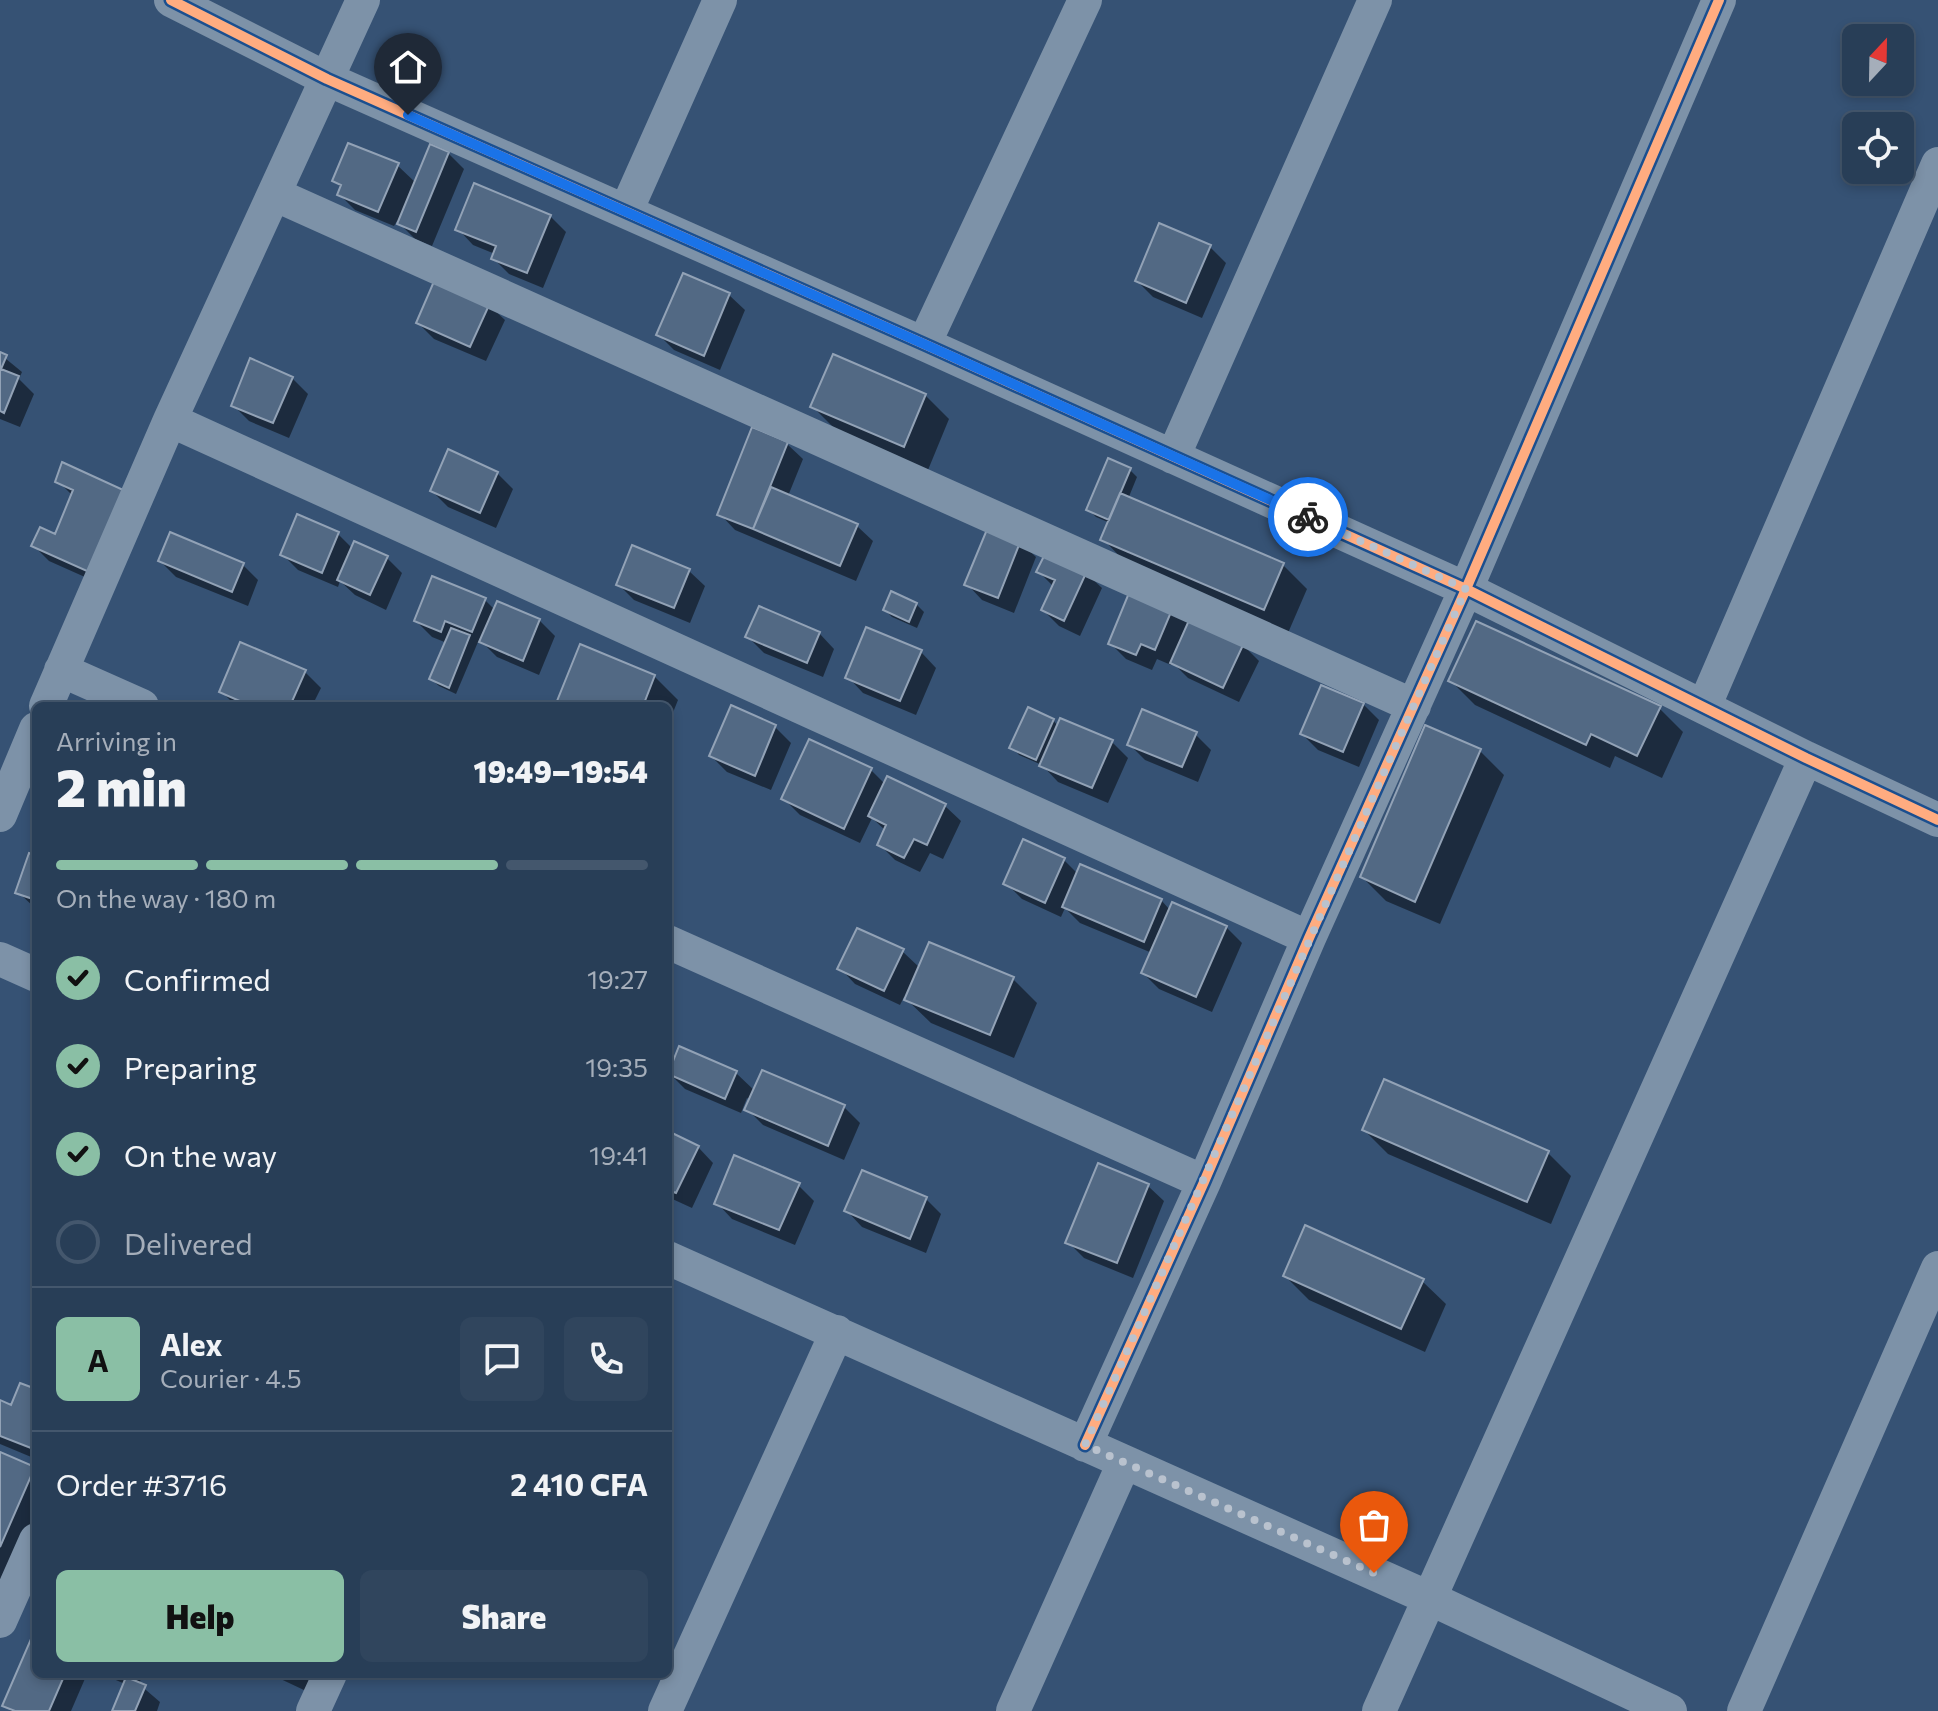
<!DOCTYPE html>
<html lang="en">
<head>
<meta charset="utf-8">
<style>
  body { margin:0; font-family:Commissioner,sans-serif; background:#30455d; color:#f1f3f6; height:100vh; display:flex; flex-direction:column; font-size:30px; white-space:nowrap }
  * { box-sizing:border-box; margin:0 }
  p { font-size:26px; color:#a5aeba }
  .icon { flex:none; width:44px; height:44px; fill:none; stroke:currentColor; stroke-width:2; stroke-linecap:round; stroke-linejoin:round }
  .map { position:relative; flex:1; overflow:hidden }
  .panel { position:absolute; left:32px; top:702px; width:640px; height:976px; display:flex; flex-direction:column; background:#283e57; border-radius:12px; box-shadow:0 4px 12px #0003,0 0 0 2px #44576d }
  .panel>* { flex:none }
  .needle { width:52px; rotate:22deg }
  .fabs { position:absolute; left:1842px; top:24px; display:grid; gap:16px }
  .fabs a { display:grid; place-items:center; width:72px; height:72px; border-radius:12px; background:#283e57; box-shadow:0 4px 12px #0003,0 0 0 2px #44576d; font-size:40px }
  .pin { position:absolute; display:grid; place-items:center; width:68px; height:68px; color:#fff; margin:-82px -34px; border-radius:50% 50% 50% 0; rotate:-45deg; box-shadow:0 0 8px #0007 }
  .pin .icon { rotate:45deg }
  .courier { position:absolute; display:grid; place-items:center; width:80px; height:80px; margin:-40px; border:6px solid #1a73e8; border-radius:50%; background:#fff; color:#222; box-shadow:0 2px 10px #0007 }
  .summary em { font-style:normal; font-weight:800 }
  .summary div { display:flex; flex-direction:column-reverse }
  .summary { display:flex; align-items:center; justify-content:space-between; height:136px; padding:0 24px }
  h1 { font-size:52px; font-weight:800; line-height:60px }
  .bar { display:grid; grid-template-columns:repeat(4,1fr); gap:12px 8px; align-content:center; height:96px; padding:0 24px }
  .bar i { height:10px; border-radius:6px; background:#44576d }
  .bar .active { background:#8abfa5 }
  .bar p { grid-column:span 4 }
  .line { display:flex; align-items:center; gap:20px; padding:0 24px; border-top:2px solid #44576d }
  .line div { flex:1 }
  .round { display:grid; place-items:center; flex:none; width:84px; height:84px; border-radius:12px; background:#30455d }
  ol { padding:0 24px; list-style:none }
  li { display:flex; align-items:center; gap:24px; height:88px }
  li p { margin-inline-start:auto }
  li .icon { padding:8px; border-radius:50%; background:#8abfa5; color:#111; stroke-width:4 }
  li:last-child { color:#a5aeba }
  li i { width:44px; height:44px; border:4px solid #44576d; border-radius:50% }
  .primary-button { display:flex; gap:16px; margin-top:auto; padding:16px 24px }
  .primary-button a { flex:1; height:92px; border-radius:12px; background:#8abfa5; color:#111; font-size:32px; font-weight:800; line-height:92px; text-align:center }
  .primary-button a+a { background:#30455d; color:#f1f3f6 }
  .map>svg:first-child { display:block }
  .shadow { fill:#0007 }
  .building { fill:#526984; stroke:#92a2b6; stroke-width:2 }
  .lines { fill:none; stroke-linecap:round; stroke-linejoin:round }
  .street { stroke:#7d92a8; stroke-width:34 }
  .cycleway-casing { stroke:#1b4f8f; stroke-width:15 }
  .cycleway { stroke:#ffac80; stroke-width:10 }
  .done { stroke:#b9c2ce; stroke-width:8; stroke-dasharray:0 14.4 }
  .route { stroke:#1a73e8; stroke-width:10 }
</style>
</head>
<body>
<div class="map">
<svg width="1938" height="1711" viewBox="0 0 1938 1711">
  <rect width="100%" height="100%" fill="#365274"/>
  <path class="shadow" d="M448 153 464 169 432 246 415 239 397 221 394 226 355 210 339 194 342 188 335 181 397 165 416 183Z
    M550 216 566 232 543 288 509 274 493 258 495 254 473 245 458 229Z
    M1210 247 1226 263 1202 318 1153 297 1137 281Z
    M729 295 745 310 720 370 674 350 658 334Z
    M489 305 505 320 486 361 434 339 418 323Z
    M0 354 22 372 19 379 34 394 20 427 0 419Z
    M292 378 308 394 289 438 249 421 233 405Z
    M925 395 949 419 928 470 837 431 813 407Z
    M787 444 803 459 788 496 857 526 873 541 856 581 735 530 720 514Z
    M63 465 114 590 49 561 33 545 56 537 73 496 58 481Z
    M1130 470 1137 477 1128 499 1283 565 1307 589 1288 633 1126 563 1103 539 1110 523 1096 517 1089 510Z
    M497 473 513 489 496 528 448 507 432 491Z
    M298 517 338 534 353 549 387 558 402 573 386 610 355 595 340 581 338 587 298 570 282 554Z
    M1020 542 1036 557 1014 613 982 600 967 584Z
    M160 561 242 564 258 580 248 606 176 577Z
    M689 571 705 586 690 623 634 600 618 584Z
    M1039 572 1086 573 1102 588 1080 636 1059 626 1043 610 1054 587Z
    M1132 590 1243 645 1259 661 1239 702 1188 678 1172 662 1171 665 1157 659 1152 670 1126 659 1110 643Z
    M485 600 495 610 539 620 555 636 539 675 497 657 486 646 478 642 456 694 439 686 431 679 447 643 432 637 416 621Z
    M916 604 924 612 917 628 892 617 885 610Z
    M819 633 834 649 823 677 764 653 748 637Z
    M921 652 936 668 916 715 863 693 848 677Z
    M305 672 321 688 312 706H236L221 691Z
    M654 676 678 700 668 725V706H557Z
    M1451 681 1659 708 1683 732 1662 778 1615 756 1610 768 1475 705Z
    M1363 704 1379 720 1359 767 1318 750 1302 734Z
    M1053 720 1058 726 1112 742 1128 758 1108 803 1058 782 1042 765 1019 755 1012 747Z
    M775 727 791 743 771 790 727 772 711 756Z
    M1195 734 1211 750 1198 782 1145 760 1129 744Z
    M1480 751 1504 775 1440 924 1386 901 1362 877Z
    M871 770 885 784 945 806 961 821 943 859 930 853 920 872 895 860 879 844 886 831 872 818 860 843 800 815 784 799Z
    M36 858V909L18 892Z
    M1064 860 1078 874 1161 900 1170 910 1226 927 1242 943 1212 1012 1159 989 1143 973 1152 953 1080 923 1065 908 1061 917 1022 899 1006 883Z
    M902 951 920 968 1013 979 1037 1003 1014 1058 931 1023 904 997 900 1005 855 984 840 968Z
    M668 973 673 978 668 990Z
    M669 1073H736L755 1091 844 1107 860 1123 844 1160 763 1125 747 1109 751 1100 747 1098 741 1113 685 1089Z
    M1364 1130 1547 1152 1571 1176 1551 1224 1388 1154Z
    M668 1134 698 1147 713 1163 692 1208 668 1197Z
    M798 1185 814 1201 795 1245 732 1219 717 1203Z
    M1148 1186 1164 1201 1133 1278 1084 1258 1068 1242Z
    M925 1198 941 1214 926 1253 862 1227 847 1211Z
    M1285 1276 1422 1281 1446 1304 1425 1352 1309 1300Z
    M36 1391V1459L0 1444V1402L12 1407Z
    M0 1454 36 1471V1543L0 1610Z
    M36 1643V1674H87L71 1711H11L5 1705Z
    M102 1674H143L139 1684 160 1702 157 1711H114L125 1684Z
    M270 1674H314L306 1691Z"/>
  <path class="building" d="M348 143 399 163 378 212 337 195 341 185 332 181Z
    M430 144 449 152 416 232 397 224Z
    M474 183 551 215 527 273 491 259 496 246 455 230Z
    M1159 223 1211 245 1186 303 1135 281Z
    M683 273 730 293 704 356 656 335Z
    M435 279 490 303 470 347 416 323Z
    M0 352 7 355 1 369 19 376 4 413 0 411Z
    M833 354 926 394 904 447 810 407Z
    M250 358 293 377 273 423 231 406Z
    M752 427 788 442 753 529 717 515Z
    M448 449 498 472 480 513 430 491Z
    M1108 458 1131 468 1109 520 1086 510Z
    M62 462 132 494 98 576 31 546 40 527 55 534 73 490 55 482Z
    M771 487 858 524 840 566 753 529Z
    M1120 493 1284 563 1264 610 1100 540Z
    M297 514 339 532 322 573 280 555Z
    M988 527 1021 540 998 598 964 585Z
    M170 532 244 563 232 592 158 561Z
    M354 541 388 556 370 595 337 580Z
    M632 545 690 569 674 608 616 585Z
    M1046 552 1087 571 1064 621 1041 610 1055 580 1036 572Z
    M432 576 486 598 472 632 445 621 441 632 414 621Z
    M1131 588 1174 605 1155 650 1141 644 1136 655 1108 644Z
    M891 591 917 603 909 622 883 610Z
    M497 601 540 619 523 661 479 642Z
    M759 606 820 632 807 663 745 637Z
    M1190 618 1244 643 1223 688 1170 663Z
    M1476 621 1661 706 1637 756 1591 734 1586 745 1448 681Z
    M866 627 922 650 900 701 845 678Z
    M451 628 470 635 449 688 429 679Z
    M240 642 306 670 290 706H251L219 692Z
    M580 644 655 675 643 706H555Z
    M1321 685 1364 703 1343 752 1300 734Z
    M731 705 776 725 755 776 709 756Z
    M1028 707 1054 719 1036 760 1009 748Z
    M1142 709 1197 732 1182 767 1127 745Z
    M1060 718 1113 740 1092 788 1039 766Z
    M1425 725 1481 749 1415 902 1360 877Z
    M809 739 872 768 844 829 781 799Z
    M887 776 946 804 927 845 914 839 904 858 877 845 886 825 868 816Z
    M1023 839 1065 858 1045 903 1003 884Z
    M29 853 36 856V900L15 893Z
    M1080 864 1162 899 1144 942 1062 907Z
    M1172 902 1227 926 1196 997 1141 973Z
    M857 928 904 949 884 991 837 969Z
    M929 942 1014 977 990 1035 904 1000Z
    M679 1046 737 1071 725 1099 668 1074Z
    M762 1070 845 1105 828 1146 744 1110Z
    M1384 1079 1549 1151 1527 1202 1362 1130Z
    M668 1131 699 1146 676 1193 668 1190Z
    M734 1155 800 1183 779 1230 714 1204Z
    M1098 1163 1149 1184 1117 1263 1065 1243Z
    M862 1170 927 1197 910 1239 844 1211Z
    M1305 1225 1424 1279 1401 1329 1283 1276Z
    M20 1383 36 1389V1450L0 1436V1400L11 1405Z
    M0 1452 35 1467 0 1547Z
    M31 1639 36 1641V1674H65L49 1711H15L2 1706Z
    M126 1677 146 1685 135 1711H112Z"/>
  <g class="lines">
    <path class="street" d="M171 0 327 79 924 344 1466 589 1806 758 1938 820
      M274 194 1414 706
      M626 211 720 0
      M924 344 1085 0
      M170 420 1309 938
      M1173 457 1375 0
      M61 670 142 706
      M46 706 170 420 363 0
      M1704 707 1938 164
      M0 815 36 729
      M668 942 1204 1182
      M0 959 36 975
      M668 1258 1429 1598 1670 1711
      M1085 1445 1204 1182 1309 938 1466 589 1719 0
      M0 1621 36 1540
      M313 1711 330 1674
      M665 1711 837 1332
      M1013 1711 1124 1463
      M1379 1711 1806 758
      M1744 1711 1938 1268"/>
    <defs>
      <path id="cycleway" d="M171 0 327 79 924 344 1466 589 1806 758 1938 820
        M1085 1445 1204 1182 1309 938 1466 589 1719 0"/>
    </defs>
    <use href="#cycleway" class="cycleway-casing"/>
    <use href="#cycleway" class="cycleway"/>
  </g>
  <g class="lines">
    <path class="done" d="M1308 517 1466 589C1338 874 1213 1160 1085 1445L1374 1573"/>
    <path class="route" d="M408 115 924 344 1308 517"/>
  </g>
</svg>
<div class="fabs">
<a><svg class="needle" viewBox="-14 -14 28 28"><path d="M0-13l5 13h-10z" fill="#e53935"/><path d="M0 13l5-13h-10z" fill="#a5aeba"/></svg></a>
<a><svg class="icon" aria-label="locate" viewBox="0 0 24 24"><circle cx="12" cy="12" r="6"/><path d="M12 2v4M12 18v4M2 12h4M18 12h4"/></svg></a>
</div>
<div class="pin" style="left:1374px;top:1573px;background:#ea580c"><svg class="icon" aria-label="bag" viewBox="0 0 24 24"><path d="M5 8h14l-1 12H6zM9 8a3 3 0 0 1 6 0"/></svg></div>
<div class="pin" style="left:408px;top:115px;background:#1f2937"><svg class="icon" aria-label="home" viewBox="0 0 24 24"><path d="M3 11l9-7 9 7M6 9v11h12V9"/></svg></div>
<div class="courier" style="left:1308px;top:517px"><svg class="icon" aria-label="bike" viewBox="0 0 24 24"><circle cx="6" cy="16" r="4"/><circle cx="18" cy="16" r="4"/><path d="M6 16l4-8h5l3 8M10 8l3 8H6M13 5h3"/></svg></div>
<section class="panel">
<div class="summary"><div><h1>2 min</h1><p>Arriving in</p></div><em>19:49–19:54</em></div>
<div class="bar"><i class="active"></i><i class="active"></i><i class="active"></i><i></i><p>On the way · 180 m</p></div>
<ol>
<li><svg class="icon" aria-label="check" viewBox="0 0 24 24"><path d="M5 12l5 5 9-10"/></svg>Confirmed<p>19:27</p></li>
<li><svg class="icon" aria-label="check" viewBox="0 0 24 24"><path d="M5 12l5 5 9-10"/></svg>Preparing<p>19:35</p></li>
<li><svg class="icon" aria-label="check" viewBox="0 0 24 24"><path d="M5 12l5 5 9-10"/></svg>On the way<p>19:41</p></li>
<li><i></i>Delivered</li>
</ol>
<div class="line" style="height:144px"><b class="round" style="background:#8abfa5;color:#111">A</b><div><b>Alex</b><p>Courier · 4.5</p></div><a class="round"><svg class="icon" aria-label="chat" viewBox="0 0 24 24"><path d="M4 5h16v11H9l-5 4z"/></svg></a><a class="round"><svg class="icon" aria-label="phone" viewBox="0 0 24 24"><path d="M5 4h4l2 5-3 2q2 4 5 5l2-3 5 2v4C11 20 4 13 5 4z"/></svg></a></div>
<div class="line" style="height:104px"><div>Order #3716</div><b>2 410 CFA</b></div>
<div class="primary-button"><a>Help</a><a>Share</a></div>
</section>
</div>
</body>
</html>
